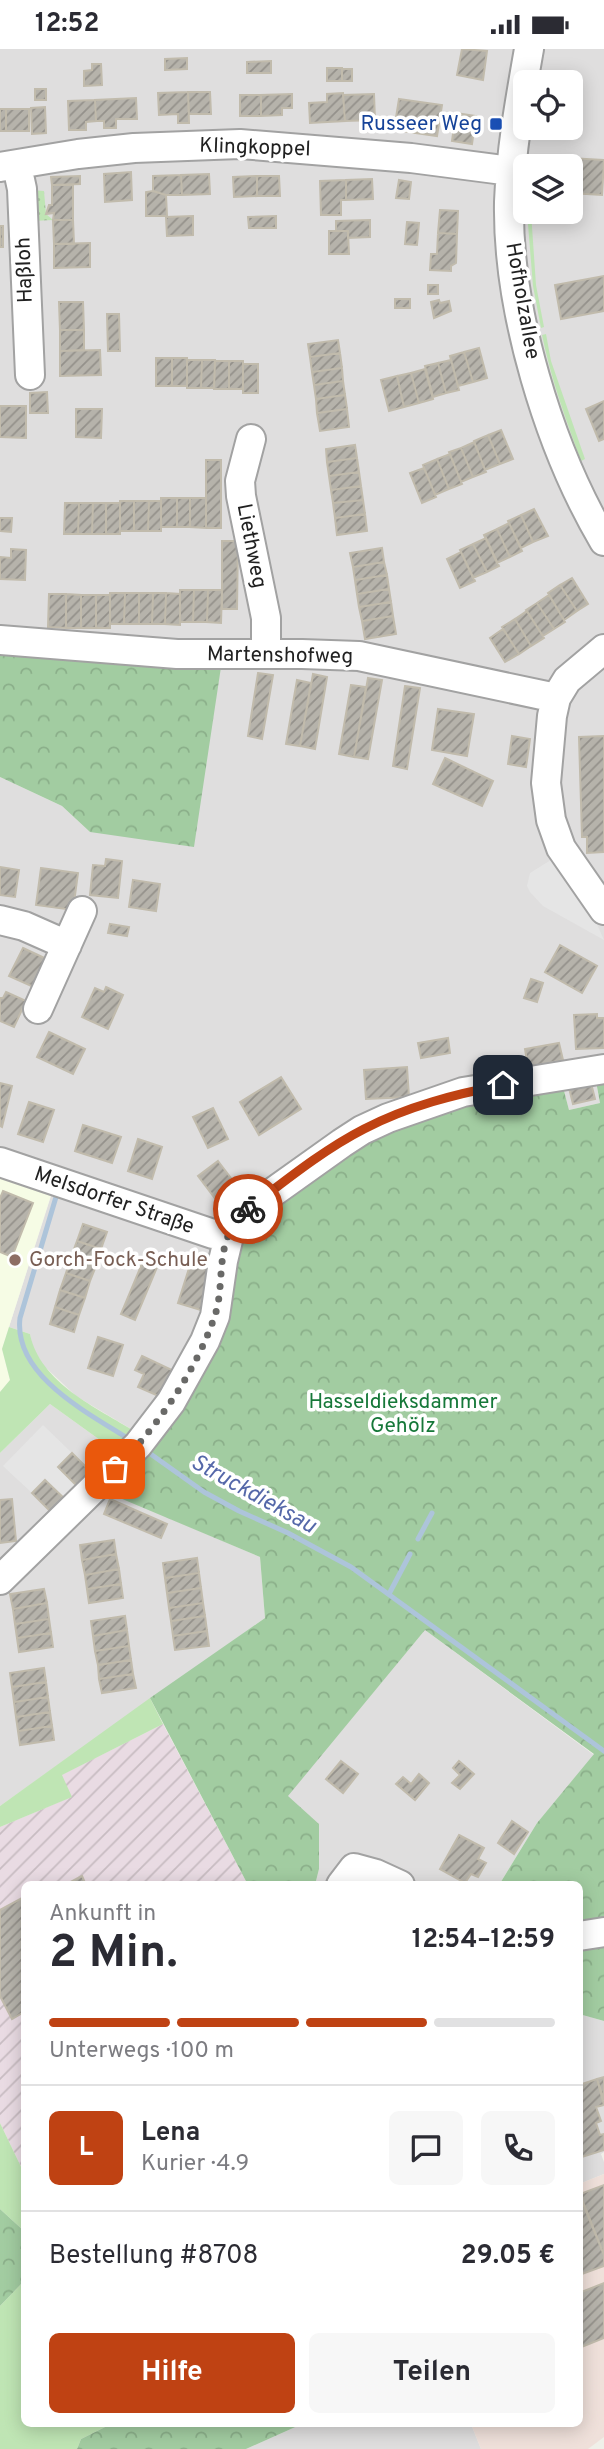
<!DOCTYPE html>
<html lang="de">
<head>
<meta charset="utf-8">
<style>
  body { margin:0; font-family:Overpass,sans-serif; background:#f7f7f7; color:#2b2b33; height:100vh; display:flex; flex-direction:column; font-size:26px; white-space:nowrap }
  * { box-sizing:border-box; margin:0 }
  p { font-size:23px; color:#7c7c81 }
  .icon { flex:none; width:38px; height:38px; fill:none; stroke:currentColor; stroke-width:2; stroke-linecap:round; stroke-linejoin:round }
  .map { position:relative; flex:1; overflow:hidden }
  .side { position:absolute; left:21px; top:1832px; width:562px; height:546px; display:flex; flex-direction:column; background:#fff; border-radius:10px; box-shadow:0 4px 18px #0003 }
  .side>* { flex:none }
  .fabs { position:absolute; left:513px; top:21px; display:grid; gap:14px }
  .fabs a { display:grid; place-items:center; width:70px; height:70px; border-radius:10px; background:#fff; box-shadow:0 4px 18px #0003; font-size:35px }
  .pin { position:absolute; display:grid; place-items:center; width:60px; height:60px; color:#fff; margin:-30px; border-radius:14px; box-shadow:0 4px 10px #0006 }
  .courier { position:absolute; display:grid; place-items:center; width:70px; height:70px; margin:-35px; border:5px solid #bf4213; border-radius:50%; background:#fff; color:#222; box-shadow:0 2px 9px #0007 }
  .summary em { font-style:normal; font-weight:700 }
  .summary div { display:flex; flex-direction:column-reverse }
  .summary { display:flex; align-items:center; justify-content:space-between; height:119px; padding:0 28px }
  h1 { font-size:46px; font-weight:700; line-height:52px }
  .bar { display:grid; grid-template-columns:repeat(4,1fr); gap:10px 7px; align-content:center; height:84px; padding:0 28px }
  .bar i { height:9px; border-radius:5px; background:#e1e1e2 }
  .bar .on { background:#bf4213 }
  .bar p { grid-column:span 4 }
  .line { display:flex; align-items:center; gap:18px; padding:0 28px; border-top:2px solid #e1e1e2 }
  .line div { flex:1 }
  .round { display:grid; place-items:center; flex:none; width:74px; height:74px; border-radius:10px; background:#f7f7f7 }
  .primary-button { display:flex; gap:14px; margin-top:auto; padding:14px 28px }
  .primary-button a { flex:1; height:80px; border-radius:10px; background:#bf4213; color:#fff; font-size:28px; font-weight:700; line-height:80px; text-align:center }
  .primary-button a+a { background:#f7f7f7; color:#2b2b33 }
  .status { display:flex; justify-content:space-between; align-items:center; height:49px; padding:0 35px; background:#fff; direction:ltr }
  .status svg { height:19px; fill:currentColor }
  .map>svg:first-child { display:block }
  .residential { fill:#dfdede; fill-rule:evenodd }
  .commercial { fill:#efe0da }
  .industrial { fill:url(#industrial-furrows) }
  .education { fill:#f6fce5 }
  .grass { fill:#bfe5b4 }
  .forest { fill:url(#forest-crowns) }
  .garden { fill:url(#garden-dots) }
  .parking { fill:#e5e5e5 }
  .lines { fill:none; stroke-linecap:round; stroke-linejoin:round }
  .stream { stroke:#adc4da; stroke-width:5 }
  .building { fill:url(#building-hatch); stroke:#c1bbac; stroke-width:2 }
  .minor-casing { stroke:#a2a2a2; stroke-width:32 }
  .minor { stroke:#fff; stroke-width:28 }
  .done { stroke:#696967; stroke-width:7; stroke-dasharray:0 12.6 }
  .route { stroke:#bf4213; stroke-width:9 }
  .transit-dot { fill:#1a4fb4; stroke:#fff; stroke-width:2.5 }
  .education-dot { fill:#8d6e63; stroke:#fff; stroke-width:2.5 }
  .labels { text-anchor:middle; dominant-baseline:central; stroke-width:7; stroke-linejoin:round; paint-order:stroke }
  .transit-label { font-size:21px; fill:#164399; stroke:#fff; text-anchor:end }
  .street-label { font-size:21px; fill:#212121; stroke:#fff }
  .education-label { font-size:21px; fill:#785e54; stroke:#fff; text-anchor:start }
  .park-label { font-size:21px; fill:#167839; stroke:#fff }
  .water-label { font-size:23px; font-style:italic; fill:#5568a9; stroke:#fff }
</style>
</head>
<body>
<div class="status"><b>12:52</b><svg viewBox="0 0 49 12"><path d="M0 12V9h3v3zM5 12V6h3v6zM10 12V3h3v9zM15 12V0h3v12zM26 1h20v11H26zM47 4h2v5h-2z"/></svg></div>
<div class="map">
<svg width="604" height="2400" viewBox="0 0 604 2400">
  <defs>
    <pattern id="industrial-furrows" width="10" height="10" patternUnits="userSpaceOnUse" patternTransform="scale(1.75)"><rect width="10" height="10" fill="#e9dbe3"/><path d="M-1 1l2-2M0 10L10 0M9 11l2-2" fill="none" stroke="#c8bcc2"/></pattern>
    <pattern id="forest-crowns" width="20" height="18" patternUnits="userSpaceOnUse" patternTransform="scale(1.75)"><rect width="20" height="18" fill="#a2cca1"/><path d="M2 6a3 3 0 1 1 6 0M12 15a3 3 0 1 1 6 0" fill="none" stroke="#8baf8a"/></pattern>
    <pattern id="garden-dots" width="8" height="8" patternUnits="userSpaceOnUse" patternTransform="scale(1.75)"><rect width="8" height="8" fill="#bfe5b4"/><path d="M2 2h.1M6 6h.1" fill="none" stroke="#a4c49a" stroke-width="1.8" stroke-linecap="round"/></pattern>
    <pattern id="building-hatch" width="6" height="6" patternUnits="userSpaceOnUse" patternTransform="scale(1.75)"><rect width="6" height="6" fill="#b6b3ab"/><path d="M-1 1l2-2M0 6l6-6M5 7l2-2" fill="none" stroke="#94918b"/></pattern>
  </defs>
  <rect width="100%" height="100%" fill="#f0f0e9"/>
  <path class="residential" d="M0 0H604V1026L595 1028 600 1054 569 1061 562 1034 229 1249 108 1443 260 1508 265 1569 0 1757V1404L50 1355 118 1404 136 1383 76 1347 43 1316 33 1299 30 1285 9 1278 52 1144 0 1125V728L62 757 90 783 221 618H158L0 605ZM525 33H570V79H525ZM525 117H570V163H525Z
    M425 1581 594 1706 537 1774 499 1836H315L319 1820V1775L287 1747Z
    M579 1965 604 1972V2103L601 2105 604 2113V2125L579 2135Z
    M302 2375H471L481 2400H246Z"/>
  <path class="commercial" d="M604 2125V2388L588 2400H481L471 2375H579V2135Z"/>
  <path class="industrial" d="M163 1675 248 1836H24V2124L0 2074V1778L71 1748 61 1726Z"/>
  <path class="education" d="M0 1125 52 1143 2 1300 10 1331 0 1343Z"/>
  <path class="grass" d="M527 163H531L536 236 544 278 541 279 533 237Z
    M546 285 551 312 585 410 581 412C566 371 551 330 542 286Z
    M9 1278 30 1285C40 1334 97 1359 136 1383L118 1404 50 1355 0 1404V1343L10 1331 2 1300Z
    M150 1649 163 1675 62 1726 72 1748 0 1778V1757Z
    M0 2074 24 2124V2182L0 2160Z
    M24 2232V2375H111L81 2390 77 2400H0V2257Z"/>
  <path class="forest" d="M0 605 158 618H221L194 798 90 783 62 757 0 728Z
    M604 1026V1972L579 1965V1836H499L537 1774 594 1705 425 1581 288 1747 319 1775V1820L315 1836H248L150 1649 265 1569 260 1508 108 1444 130 1420 240 1184 350 1101 428 1067 562 1034 569 1061 600 1054 595 1027Z
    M0 2160 24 2182V2232L0 2257Z
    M111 2375H302L246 2400H77L81 2390Z"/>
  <path class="garden" d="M31 141 44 142 46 165 53 171 33 172Z"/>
  <path class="parking" d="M554 809 595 871 604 891 543 857 530 843 527 837 530 824Z
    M43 1376 72 1404 58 1419 79 1439 67 1452 45 1431 32 1444 3 1417Z"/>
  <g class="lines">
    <path class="stream" d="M56 1148 20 1269C13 1327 90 1365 132 1392
      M145 1401 204 1443 239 1462 288 1484 351 1518 604 1702
      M418 1490 432 1464
      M389 1545 410 1505"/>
  </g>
  <path class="building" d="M462 0 487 2 483 31 457 26Z
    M187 9V20L165 21V10Z
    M271 12V24H247V13Z
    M92 15H101L102 36 84 37V22L92 21Z
    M327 19H342V32H327Z
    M342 20H352V32H342Z
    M35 40H46V51H35Z
    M188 43H210L211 65H189Z
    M188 43 189 74H178V65L159 66 158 44Z
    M343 44 345 72 310 74 309 54 327 53V45Z
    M292 45V59H282V66L261 67V46Z
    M374 45 375 71 345 72 343 46Z
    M240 46H261V67H240Z
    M136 49 137 70H116V79H104V72H96L95 51Z
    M399 50 442 56 437 87 394 81Z
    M95 51 96 72 86 73V81H69L68 52Z
    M45 58 46 84 32 85 31 59Z
    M0 60H6V82H0Z
    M6 60H29V82H6Z
    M456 64 476 67 472 95 452 92Z
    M551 108 604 111 602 146 570 144V117H551Z
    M131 123 132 151 105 153 104 125Z
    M209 125 210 145 182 146 181 126Z
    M181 126 182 146H166L153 142V127Z
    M80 127V135L52 136 51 128Z
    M257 127H279L280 147H257Z
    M257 127V147L234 148 233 128Z
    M372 130 373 150 346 151V131Z
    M346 131V151H341V166H321L320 132Z
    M399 131 411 133 409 150 396 149Z
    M52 136H73V171H53L54 164 46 165 49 156H52Z
    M153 142 166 146 167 167H146V143Z
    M440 161 458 162 457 185 438 184Z
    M193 167V186L167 187 166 168Z
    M276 167V179H249L248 168Z
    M53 171H73L74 195H54Z
    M370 171V188L348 189V182H336V172Z
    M407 173 419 174 417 196 405 195Z
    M0 177H3V198H0Z
    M329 182H348L349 205H329Z
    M438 184 457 185 456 214 451 217V222L430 221 431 205H437Z
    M90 194V218L54 219V195Z
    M604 227V262L561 270 555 236Z
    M428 236H438V245H428Z
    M395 250H410V259H395Z
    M439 251 440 254 449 252 451 262 434 269 431 253Z
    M59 253H83L84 281H60Z
    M107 265H119L120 302H108Z
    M60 281H84V301L60 302Z
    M338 291 340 304 310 308 308 295Z
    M479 299 487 329 473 333 464 303Z
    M100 301 101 326 60 327V302Z
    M464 303 473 333 458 337 450 307Z
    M340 304 342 319 312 323 310 308Z
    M156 309H172V337H156Z
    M172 309H187V337H172Z
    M187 311H202L201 339H187Z
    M202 311H215L214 339H201Z
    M451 311 459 341 446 344 438 314Z
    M215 312H229V340H214Z
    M229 312H243V340H229Z
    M438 314 446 344 433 348 425 317Z
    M243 315H258V344H243Z
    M342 319 343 332 314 336 312 323Z
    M425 320 433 350 419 354 411 324Z
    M411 324 419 354 404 358 397 327Z
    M397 327 404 358 389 362 381 331Z
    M343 332 345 346 316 350 314 336Z
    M47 343 48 364H30V344Z
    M345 346 347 360 317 364 316 350Z
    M604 352V390L599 392 586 360Z
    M0 357H26V389L0 388Z
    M76 360H102L101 389 76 388Z
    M347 360 349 378 320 382 317 364Z
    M501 381 513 410 500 415 488 386Z
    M488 386 500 415 485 421 474 392Z
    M474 393 486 423 473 428 461 399Z
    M355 396 357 409 327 413 326 400Z
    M461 399 473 428 461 433 449 403Z
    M450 405 462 435 449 440 437 410Z
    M357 409 359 423 329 427 327 413Z
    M437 410 449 440 435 446 423 416Z
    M206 411H221V479H206Z
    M424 419 436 448 422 454 410 424Z
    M359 423 361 437 331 441 329 427Z
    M361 437 363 451 333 454 331 441Z
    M161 449H177V478H161Z
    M177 449H190V478H177Z
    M190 449H206V479L190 478Z
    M363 451 365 465 335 469 333 454Z
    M120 452H134V482H120Z
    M134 452H149L148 482H134Z
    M149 452H161V482H148Z
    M65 454H79L78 485H64Z
    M79 454H93L92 485H78Z
    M93 454H106V485H92Z
    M106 454H120V485H106Z
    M534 460 548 487 533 493 521 466Z
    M365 465 367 482 337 486 335 469Z
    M521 466 533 493 521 499 508 472Z
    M0 469H12L11 483 0 482Z
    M509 474 522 502 510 508 497 480Z
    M497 480 510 508 497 514 484 486Z
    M486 489 499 517 487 523 473 495Z
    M222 492H238L237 560H222Z
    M473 495 487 523 473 529 460 501Z
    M382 499 384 513 353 518 350 504Z
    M11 500 26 501 25 531 0 530V508L11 509Z
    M461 503 475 532 460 539 447 510Z
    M384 513 387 526 355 531 353 518Z
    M387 526 389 540 357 545 355 531Z
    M572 529 588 555 577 562 560 536Z
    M560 536 577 562 564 571 548 544Z
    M389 540 391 553 359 558 357 545Z
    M180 541H194L193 573H180Z
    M194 541H208L207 573H193Z
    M208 541H222L221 574 207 573Z
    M110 544H125L124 575H110Z
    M125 544H139V575H124Z
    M139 544H153L152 575H139Z
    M153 544H166L165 575H152Z
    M166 544 180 545V576L165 575Z
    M49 545H66V579L48 578Z
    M66 545 81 546V579H66Z
    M81 546H96V579H81Z
    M96 546H110V579H96Z
    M549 546 565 573 554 580 537 554Z
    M391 553 393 567 362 572 359 558Z
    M537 554 554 580 543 587 526 561Z
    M527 562 544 589 531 597 515 570Z
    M393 567 396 585 365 590 362 572Z
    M515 570 531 597 519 605 502 578Z
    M503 580 519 605 505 613 490 589Z
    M258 624 273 626 262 690 248 687Z
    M313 625 327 628 315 700 300 697Z
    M368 629 382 631 368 710 354 708Z
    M297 631 311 634 300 697 286 695Z
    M351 636 366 638 354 708 339 705Z
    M405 637 420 639 407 720 393 717Z
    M438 660 474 665 467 707 432 701Z
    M512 687 530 690 526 718 508 715Z
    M604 687V803L587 804V788H582L579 688Z
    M445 709 493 732 482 757 433 735Z
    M106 810 122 812 118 849 90 846 93 816 105 817Z
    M0 818 19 821 15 848 0 846Z
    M41 819 78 824 73 861 36 856Z
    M133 831 160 835 156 862 129 858Z
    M110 875 129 878 127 887 108 884Z
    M560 896 597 917 582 944 545 923Z
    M23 899 51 912 38 940 9 927Z
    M531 930 543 934 537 953 524 949Z
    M106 938 123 946 108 980 82 968 95 939 104 943Z
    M6 943 26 952 14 978 0 972V949H3Z
    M597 965V969H604V999L576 1000 574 966Z
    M49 983 85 1000 73 1025 37 1008Z
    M448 989 450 1004 421 1009 418 994Z
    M559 994 563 1011 528 1018 525 1000Z
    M407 1018 409 1048 366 1050 364 1021Z
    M281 1028 301 1060 259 1086 240 1053Z
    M590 1030 595 1050 573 1055 568 1035Z
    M0 1034 12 1037 2 1078 0 1077Z
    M29 1053 54 1061 43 1093 18 1085Z
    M213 1059 228 1090 208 1099 193 1068Z
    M83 1076 121 1088 112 1114 75 1102Z
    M138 1090 162 1098 152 1130 128 1122Z
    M218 1112 237 1137 217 1152 198 1127Z
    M3 1142 33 1154 12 1208 0 1203V1149Z
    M83 1175 107 1183 101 1200 77 1192Z
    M77 1192 101 1200 96 1217 71 1208Z
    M146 1205 160 1211 135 1271 121 1265Z
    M71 1208 96 1217 90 1232 66 1224Z
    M191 1213 217 1221 204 1262 178 1254Z
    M66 1224 90 1232 85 1249 60 1241Z
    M60 1241 85 1249 79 1266 55 1258Z
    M55 1258 79 1266 74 1283 50 1275Z
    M98 1288 123 1296 113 1327 88 1319Z
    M142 1307 176 1323 163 1349 138 1338 144 1325 135 1321Z
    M72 1404 93 1425 79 1439 58 1418Z
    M45 1431 67 1452 54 1466 32 1444Z
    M12 1450 16 1492 0 1494V1451Z
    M110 1450 167 1475 161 1489 104 1465Z
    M114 1491 116 1505 82 1511 80 1496Z
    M116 1505 119 1520 85 1526 82 1511Z
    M197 1509 199 1524 165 1529 163 1514Z
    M119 1520 121 1535 87 1540 85 1526Z
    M199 1524 201 1539 167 1544 165 1529Z
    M121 1535 123 1549 89 1554 87 1540Z
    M201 1539 203 1554 169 1559 167 1544Z
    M44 1540 47 1554 13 1560 10 1545Z
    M47 1554 49 1570 15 1575 13 1560Z
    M203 1554 205 1567 171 1572 169 1559Z
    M125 1567 127 1581 93 1587 91 1572Z
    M205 1567 207 1582 173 1587 171 1572Z
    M49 1570 51 1584 17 1589 15 1575Z
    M127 1581 129 1597 95 1602 93 1587Z
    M207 1582 209 1597 175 1601 173 1587Z
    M51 1584 53 1598 19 1603 17 1589Z
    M129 1597 131 1611 98 1616 95 1602Z
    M131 1611 133 1625 99 1630 98 1616Z
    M44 1619 46 1633 12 1638 10 1624Z
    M133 1625 136 1639 102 1644 99 1630Z
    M46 1633 48 1648 14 1653 12 1638Z
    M48 1648 50 1663 16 1668 14 1653Z
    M50 1663 52 1677 18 1682 16 1668Z
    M52 1677 54 1691 20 1696 18 1682Z
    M341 1712 358 1725 343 1744 326 1730Z
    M459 1712 474 1725 460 1740 452 1734 460 1726 453 1719Z
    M419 1725 429 1734 415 1751 396 1735 403 1728 411 1735Z
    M512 1772 528 1783 514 1805 498 1794Z
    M459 1786 484 1799 478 1810 486 1814 478 1828 471 1825 465 1834 440 1820Z
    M82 1827 86 1836H65Z
    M24 1848V1963L12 1970 0 1947V1861Z
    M604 2028V2051L597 2030Z
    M597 2030 604 2056 596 2058 601 2072 596 2074 600 2086 604 2085V2101L579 2109V2036Z
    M604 2136V2206L580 2145Z
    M579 2145 604 2206V2217L579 2226Z
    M604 2234V2289L579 2299V2244Z"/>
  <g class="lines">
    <defs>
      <path id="minor" d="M529 0C520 51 511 101 509 153 507 261 549 399 604 492
        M17 117 22 140 30 326
        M0 118 78 105 134 99 240 95 411 109 511 122
        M251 390 240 432 241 447 266 569V605
        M0 591 177 605H302L359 607 556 649
        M604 600 567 631 556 649 552 667 546 734 551 771 561 799 604 861
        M0 871 24 877 67 896
        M38 960 82 862
        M0 1113 213 1185 230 1183
        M0 1531 138 1396 171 1353 205 1292 215 1267 223 1212 230 1183 248 1161 342 1094 362 1081 388 1069 463 1043 604 1020
        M341 1836 354 1819 376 1825 400 1836
        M579 1887 604 1883"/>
    </defs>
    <use href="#minor" class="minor-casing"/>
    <use href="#minor" class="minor"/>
  </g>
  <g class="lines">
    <path class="done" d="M115 1420C156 1380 197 1321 215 1266 224 1240 217 1206 231 1181 236 1174 242 1167 248 1160"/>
    <path class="route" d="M248 1160C285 1132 323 1101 364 1080 408 1057 456 1045 503 1036"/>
  </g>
  <rect class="transit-dot" x="489" y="68" width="14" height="14" rx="3.5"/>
  <circle class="education-dot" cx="15" cy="1211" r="7"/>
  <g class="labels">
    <g class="transit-label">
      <text x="482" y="75">Russeer Weg</text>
    </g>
    <g class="street-label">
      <text transform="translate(255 99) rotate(2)">Klingkoppel</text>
      <text transform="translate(25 221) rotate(-92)">Haßloh</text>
      <text transform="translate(522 252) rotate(80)">Hofholzallee</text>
      <text transform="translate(251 497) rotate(79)">Liethweg</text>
      <text transform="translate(280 607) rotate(1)">Martenshofweg</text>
      <text transform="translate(114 1152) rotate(19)">Melsdorfer Straße</text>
    </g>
    <g class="education-label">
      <text x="29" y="1211">Gorch-Fock-Schule</text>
    </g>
    <g class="park-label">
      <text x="403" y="1353">Hasseldieksdammer<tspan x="403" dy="24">Gehölz</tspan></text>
    </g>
    <g class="water-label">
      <text transform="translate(253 1446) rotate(29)">Struckdieksau</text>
    </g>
  </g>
</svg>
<div class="fabs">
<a><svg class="icon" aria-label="locate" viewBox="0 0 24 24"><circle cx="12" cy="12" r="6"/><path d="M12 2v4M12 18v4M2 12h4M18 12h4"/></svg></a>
<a><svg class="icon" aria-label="layers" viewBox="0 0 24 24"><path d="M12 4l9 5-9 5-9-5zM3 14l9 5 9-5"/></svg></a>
</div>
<div class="pin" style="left:115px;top:1420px;background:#ea580c"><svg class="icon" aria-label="bag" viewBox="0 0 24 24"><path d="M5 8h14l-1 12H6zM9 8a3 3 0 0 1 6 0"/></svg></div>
<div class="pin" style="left:503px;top:1036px;background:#1f2937"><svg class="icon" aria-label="home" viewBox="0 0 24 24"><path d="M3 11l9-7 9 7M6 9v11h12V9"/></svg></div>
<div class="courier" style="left:248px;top:1160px"><svg class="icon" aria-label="bike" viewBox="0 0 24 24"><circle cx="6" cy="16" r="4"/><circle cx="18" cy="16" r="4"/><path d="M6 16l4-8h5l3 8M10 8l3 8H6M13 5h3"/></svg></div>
<section class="side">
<div class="summary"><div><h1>2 Min.</h1><p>Ankunft in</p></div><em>12:54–12:59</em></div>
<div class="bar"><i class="on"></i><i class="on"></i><i class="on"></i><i></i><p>Unterwegs · 100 m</p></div>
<div class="line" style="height:126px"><b class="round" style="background:#bf4213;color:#fff">L</b><div><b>Lena</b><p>Kurier · 4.9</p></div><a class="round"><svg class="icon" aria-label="chat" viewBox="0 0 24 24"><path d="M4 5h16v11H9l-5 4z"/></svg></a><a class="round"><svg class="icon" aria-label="phone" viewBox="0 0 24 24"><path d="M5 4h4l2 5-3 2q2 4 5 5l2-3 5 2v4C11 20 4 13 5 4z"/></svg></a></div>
<div class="line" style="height:91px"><div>Bestellung #8708</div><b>29.05 €</b></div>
<div class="primary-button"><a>Hilfe</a><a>Teilen</a></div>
</section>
</div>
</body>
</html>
